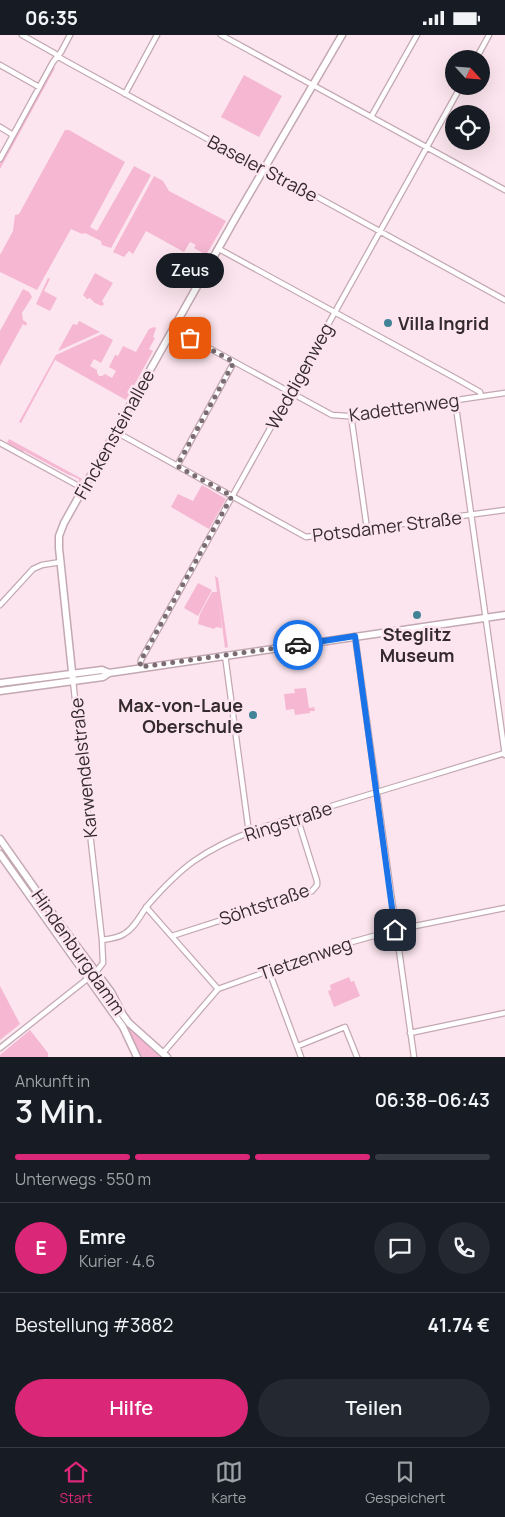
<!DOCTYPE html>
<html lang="de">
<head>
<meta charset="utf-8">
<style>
  body { margin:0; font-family:Manrope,sans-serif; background:#242831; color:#f1f3f6; height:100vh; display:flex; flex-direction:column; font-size:19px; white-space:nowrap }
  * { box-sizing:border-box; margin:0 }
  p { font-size:16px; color:#9ea1a6 }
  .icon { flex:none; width:28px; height:28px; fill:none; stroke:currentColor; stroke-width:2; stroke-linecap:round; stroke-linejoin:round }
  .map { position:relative; height:1022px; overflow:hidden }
  .sheet { display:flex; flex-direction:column; background:#171b24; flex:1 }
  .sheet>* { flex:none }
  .needle { width:32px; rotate:116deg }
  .controls { position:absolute; left:445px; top:15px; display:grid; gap:10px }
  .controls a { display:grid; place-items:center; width:45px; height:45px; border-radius:50%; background:#171b24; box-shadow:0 5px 20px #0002; font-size:25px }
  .pin { position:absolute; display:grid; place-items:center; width:42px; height:42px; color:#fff; margin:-21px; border-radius:10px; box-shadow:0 2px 8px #0006 }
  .courier { position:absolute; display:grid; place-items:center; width:50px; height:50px; margin:-25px; border:4px solid #1a73e8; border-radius:50%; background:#fff; color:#222; box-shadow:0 1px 6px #0007 }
  .bubble { position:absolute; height:35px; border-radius:18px; background:#171b24; box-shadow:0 5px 20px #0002; font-size:16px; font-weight:600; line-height:35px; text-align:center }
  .head em { font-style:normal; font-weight:600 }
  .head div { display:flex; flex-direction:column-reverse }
  .head { display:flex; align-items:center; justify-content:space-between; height:85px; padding:0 15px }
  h1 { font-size:32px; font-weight:600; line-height:38px }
  .bar { display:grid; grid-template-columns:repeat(4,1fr); gap:8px 5px; align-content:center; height:60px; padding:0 15px }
  .bar i { height:6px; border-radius:4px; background:#363941 }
  .bar .active { background:#db2777 }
  .bar p { grid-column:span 4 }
  .line { display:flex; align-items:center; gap:12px; padding:0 15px; border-top:1px solid #363941 }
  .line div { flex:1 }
  .round { display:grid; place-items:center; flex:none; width:52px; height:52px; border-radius:26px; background:#242831 }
  .cta { display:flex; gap:10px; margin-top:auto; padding:10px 15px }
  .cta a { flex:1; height:58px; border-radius:30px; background:#db2777; color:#fff; font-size:20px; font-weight:600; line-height:58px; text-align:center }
  .cta a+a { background:#242831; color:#f1f3f6 }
  .status { display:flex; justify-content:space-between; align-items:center; height:35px; padding:0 25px; background:#171b24; direction:ltr }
  .status svg { height:14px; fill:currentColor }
  .dock { display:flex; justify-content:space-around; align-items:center; height:70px; border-top:1px solid #363941; background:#171b24; font-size:14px; color:#9ea1a6 }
  .dock a { display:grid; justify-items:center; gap:2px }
  .dock .active { color:#db2777 }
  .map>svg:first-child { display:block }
  .green { fill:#f5b7d2 }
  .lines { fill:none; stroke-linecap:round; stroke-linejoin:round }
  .street-casing { stroke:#c3a8b3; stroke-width:7 }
  .secondary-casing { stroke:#c3a8b3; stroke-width:9 }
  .street { stroke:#fff; stroke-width:4.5 }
  .secondary { stroke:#fff; stroke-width:6 }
  .done { stroke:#7b6c72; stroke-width:5; stroke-dasharray:0 9 }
  .route { stroke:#1a73e8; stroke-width:6 }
  .poi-dot { fill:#438397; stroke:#fce5ee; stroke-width:2 }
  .labels { text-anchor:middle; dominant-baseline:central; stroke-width:5; stroke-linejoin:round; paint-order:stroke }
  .street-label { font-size:18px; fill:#352b2f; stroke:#fce5ee }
  .poi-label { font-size:18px; font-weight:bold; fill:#352b2f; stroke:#fce5ee; text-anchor:start }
</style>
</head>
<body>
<div class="status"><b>06:35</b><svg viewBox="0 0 49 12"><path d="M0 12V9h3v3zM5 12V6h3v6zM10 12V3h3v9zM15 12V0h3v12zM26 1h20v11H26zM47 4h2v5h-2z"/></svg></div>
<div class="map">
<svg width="505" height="1022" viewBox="0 0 505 1022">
  <rect width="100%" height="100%" fill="#fce5ee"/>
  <path class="green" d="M53 32 55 33 0 134V129Z
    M244 40 282 61 259 102 221 82Z
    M65 95H69L125 127 90 192 97 196 134 131 151 140 111 213 102 210 101 206 85 198 82 199 71 194 37 255 0 237V220L13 196 15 180 19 179Z
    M154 141 163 146 169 156 226 186 206 220 194 213 196 210 190 207 184 217 146 196 133 219 129 216 124 222 113 217Z
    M95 238 113 248 102 266 104 269 102 271 95 268 90 263 87 264 83 260Z
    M48 243 50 244 44 256 57 263 50 276 36 269Z
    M23 254 29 257 32 262 22 278 23 285 27 288 26 291 23 289 0 331V296Z
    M79 286 100 297 58 316 73 289 77 290Z
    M154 292 156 293 153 302 155 303 149 314 153 316 126 365 55 325 21 388 19 387 56 320 102 299 113 305 101 328 94 324 90 331 97 335V338L99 341H102L105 339 112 343 116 336 109 332 115 320 118 321 123 311 136 317 149 294Z
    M9 404 82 444 79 448V444L70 440H69L24 416 23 417 7 408Z
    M202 450 226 464 209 494 171 472 178 459 193 466Z
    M215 541 218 543 228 612 225 613 219 566 222 593 216 592 214 594 198 589 200 579 212 557H217Z
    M198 548 212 555 198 581 184 573Z
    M306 653 309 673 314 672 315 676H310V678L295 680 294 674 286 675 284 659 295 658 294 654Z
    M349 942 351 947 354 946 360 961 334 972 328 956 331 955 330 950Z
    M99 945 121 981 163 1022H140L125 990 96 947Z
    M0 951 20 989 0 1005Z
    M30 995 48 1018V1022H0V1020Z"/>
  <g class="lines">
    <defs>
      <path id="street" d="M22 0 54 18 62 24 264 135 270 136 505 265
        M221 0 505 155
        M476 24 489 0
        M0 30 39 52
        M125 59 157 0
        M371 82 417 0
        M0 92 13 100
        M0 124 53 27 61 17 70 0
        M219 214 457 344 480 357 481 361
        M174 294 332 380 347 381 505 358
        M455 365 505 720
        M351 380 367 494
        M116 397 306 502 505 475
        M0 408 84 454
        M177 431 234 327
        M0 570 33 534 42 530 61 527
        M355 601 414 1022
        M225 620 249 798
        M140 632 141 625 461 51
        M146 872 218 954
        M172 901 312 856 317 850V846L297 782
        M102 905C109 904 118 903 124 899 135 893 140 880 148 870 162 854 177 838 194 826 237 796 290 784 338 769 394 752 449 735 505 718
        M269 936 301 1022
        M410 998 505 978
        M298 1011 345 992 357 1022
        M0 1013 96 937 103 928 102 905 73 646
        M163 1018 218 954 341 910 395 895 505 873"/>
      <path id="secondary" d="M73 646 59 513V501L64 488 236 182 342 0
        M0 648 102 635 109 638 505 580
        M0 656 103 642 109 638
        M0 804 55 882 96 937 111 957 123 980 129 988 167 1022
        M0 819 123 992 137 1022"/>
    </defs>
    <use href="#street" class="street-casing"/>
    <use href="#secondary" class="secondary-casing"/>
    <use href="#street" class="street"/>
    <use href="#secondary" class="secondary"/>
  </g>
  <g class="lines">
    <path class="done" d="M190 303 234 327 177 431 232 461 141 625 140 632 298 610"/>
    <path class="route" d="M298 610 355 601 395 895"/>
  </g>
  <g class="poi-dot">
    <circle cx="388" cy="288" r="5"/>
    <circle cx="417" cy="580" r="5"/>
    <circle cx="253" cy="680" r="5"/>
  </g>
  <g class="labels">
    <g class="street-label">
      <text transform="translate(263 133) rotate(28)">Baseler Straße</text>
      <text transform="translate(299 341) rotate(-61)">Weddigenweg</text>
      <text transform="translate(404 372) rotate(-8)">Kadettenweg</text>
      <text transform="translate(114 399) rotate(-61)">Finckensteinallee</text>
      <text transform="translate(387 491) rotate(-7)">Potsdamer Straße</text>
      <text transform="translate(83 733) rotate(-96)">Karwendelstraße</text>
      <text transform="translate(288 786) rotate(-18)">Ringstraße</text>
      <text transform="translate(264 869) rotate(-19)">Söhtstraße</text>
      <text transform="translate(79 917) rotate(55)">Hindenburgdamm</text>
      <text transform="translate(305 923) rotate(-19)">Tietzenweg</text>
    </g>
    <g class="poi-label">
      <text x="398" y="288">Villa Ingrid</text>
      <text x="417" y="599" text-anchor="middle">Steglitz<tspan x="417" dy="21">Museum</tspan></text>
      <text x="243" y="670" text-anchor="end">Max-von-Laue<tspan x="243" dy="21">Oberschule</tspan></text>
    </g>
  </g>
</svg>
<div class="controls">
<a><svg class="needle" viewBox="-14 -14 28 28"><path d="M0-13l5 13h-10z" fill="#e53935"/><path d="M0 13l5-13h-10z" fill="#9ea1a6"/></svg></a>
<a><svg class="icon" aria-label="locate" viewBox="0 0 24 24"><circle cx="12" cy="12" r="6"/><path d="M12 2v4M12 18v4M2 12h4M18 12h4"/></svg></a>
</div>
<div class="pin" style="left:190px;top:303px;background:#ea580c"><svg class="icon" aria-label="bag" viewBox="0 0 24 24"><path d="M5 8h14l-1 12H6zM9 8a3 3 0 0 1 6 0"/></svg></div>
<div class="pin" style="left:395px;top:895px;background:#1f2937"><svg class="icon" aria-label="home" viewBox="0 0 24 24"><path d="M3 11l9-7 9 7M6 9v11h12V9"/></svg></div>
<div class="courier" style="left:298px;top:610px"><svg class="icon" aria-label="car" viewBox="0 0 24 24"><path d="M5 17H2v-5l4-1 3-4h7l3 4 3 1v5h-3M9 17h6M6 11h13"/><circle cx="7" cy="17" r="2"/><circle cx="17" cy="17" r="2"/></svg></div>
<div class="bubble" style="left:156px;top:218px;width:68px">Zeus</div>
</div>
<section class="sheet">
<div class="head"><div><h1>3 Min.</h1><p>Ankunft in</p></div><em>06:38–06:43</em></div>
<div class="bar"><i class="active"></i><i class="active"></i><i class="active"></i><i></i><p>Unterwegs · 550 m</p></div>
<div class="line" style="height:90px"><b class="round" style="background:#db2777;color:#fff">E</b><div><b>Emre</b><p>Kurier · 4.6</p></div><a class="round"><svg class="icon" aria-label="chat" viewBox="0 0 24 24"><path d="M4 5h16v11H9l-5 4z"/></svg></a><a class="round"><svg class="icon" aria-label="phone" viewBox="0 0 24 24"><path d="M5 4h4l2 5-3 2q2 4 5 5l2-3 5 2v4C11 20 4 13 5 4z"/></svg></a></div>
<div class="line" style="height:65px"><div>Bestellung #3882</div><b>41.74 €</b></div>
<div class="cta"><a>Hilfe</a><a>Teilen</a></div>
</section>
<nav class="dock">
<a class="active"><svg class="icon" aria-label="home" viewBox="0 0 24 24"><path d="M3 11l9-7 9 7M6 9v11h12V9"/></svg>Start</a>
<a><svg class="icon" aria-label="map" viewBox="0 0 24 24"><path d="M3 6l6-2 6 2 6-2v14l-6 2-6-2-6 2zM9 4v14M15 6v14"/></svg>Karte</a>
<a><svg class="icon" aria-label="saved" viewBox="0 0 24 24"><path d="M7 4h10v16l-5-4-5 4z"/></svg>Gespeichert</a>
</nav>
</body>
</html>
